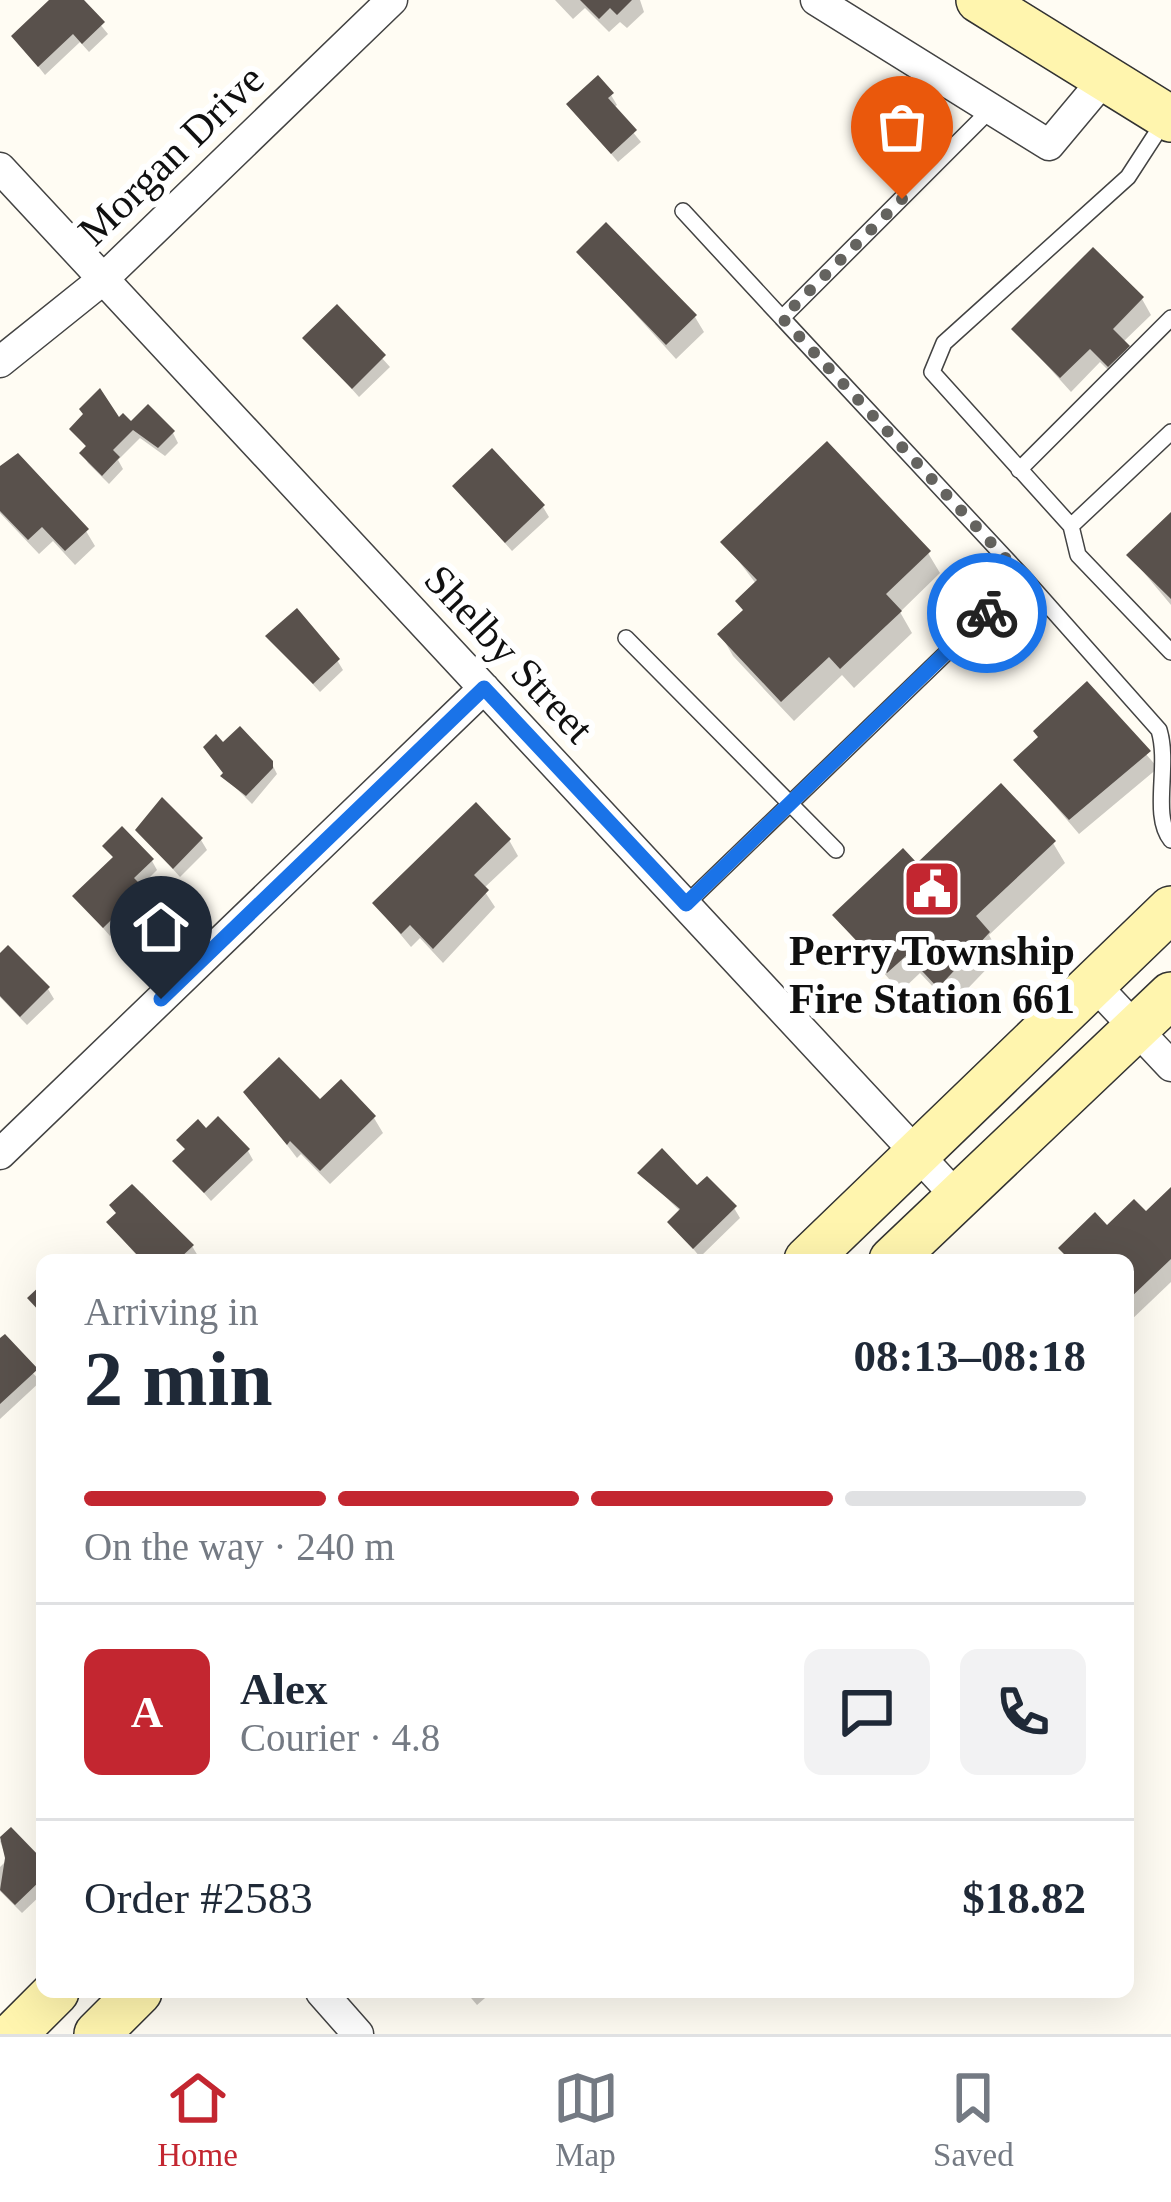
<!DOCTYPE html>
<html lang="en">
<head>
<meta charset="utf-8">
<style>
  body { margin:0; font-family:Georgia,serif; background:#f2f2f3; color:#1f2937; height:100vh; display:flex; flex-direction:column; font-size:45px; white-space:nowrap }
  * { box-sizing:border-box; margin:0 }
  p { font-size:39px; color:#747a83 }
  .icon { flex:none; width:66px; height:66px; fill:none; stroke:currentColor; stroke-width:2; stroke-linecap:round; stroke-linejoin:round }
  .map { position:relative; flex:1; overflow:hidden }
  .sheet { position:absolute; left:36px; top:1254px; width:1098px; height:744px; display:flex; flex-direction:column; background:#fff; border-radius:18px; box-shadow:0 12px 48px #0002 }
  .sheet>* { flex:none }
  .pin { position:absolute; display:grid; place-items:center; width:102px; height:102px; color:#fff; margin:-123px -51px; border-radius:50% 50% 50% 0; rotate:-45deg; box-shadow:0 0 12px #0007 }
  .pin .icon { rotate:45deg }
  .courier { position:absolute; display:grid; place-items:center; width:120px; height:120px; margin:-60px; border:9px solid #1a73e8; border-radius:50%; background:#fff; color:#222; box-shadow:0 3px 15px #0007 }
  .head em { font-style:normal; font-weight:700 }
  .head div { display:flex; flex-direction:column-reverse }
  .head { display:flex; align-items:center; justify-content:space-between; height:204px; padding:0 48px }
  h1 { font-size:78px; font-weight:700; line-height:90px }
  .bar { display:grid; grid-template-columns:repeat(4,1fr); gap:18px 12px; align-content:center; height:144px; padding:0 48px }
  .bar i { height:15px; border-radius:9px; background:#e0e1e3 }
  .bar .current { background:#c32630 }
  .bar p { grid-column:span 4 }
  .line { display:flex; align-items:center; gap:30px; padding:0 48px; border-top:3px solid #e0e1e3 }
  .line div { flex:1 }
  .round { display:grid; place-items:center; flex:none; width:126px; height:126px; border-radius:18px; background:#f2f2f3 }
  .menu { display:flex; justify-content:space-around; align-items:center; height:168px; border-top:3px solid #e0e1e3; background:#fff; font-size:33px; color:#747a83 }
  .menu a { display:grid; justify-items:center; gap:6px }
  .menu .current { color:#c32630 }
  .map>svg:first-child { display:block }
  .shadow { fill:#0003 }
  .building { fill:#59514c }
  .lines { fill:none; stroke-linecap:round; stroke-linejoin:round }
  .lane-casing { stroke:#434343; stroke-width:18 }
  .street-casing { stroke:#434343; stroke-width:33 }
  .secondary-casing { stroke:#323232; stroke-width:48 }
  .lane { stroke:#fff; stroke-width:15 }
  .street { stroke:#fff; stroke-width:30 }
  .secondary { stroke:#fff5ae; stroke-width:45 }
  .done { stroke:#64635f; stroke-width:12; stroke-dasharray:0 21.6 }
  .route { stroke:#1a73e8; stroke-width:15 }
  .labels { text-anchor:middle; dominant-baseline:central; stroke-width:12; stroke-linejoin:round; paint-order:stroke }
  .street-label { font-size:42px; fill:#101010; stroke:#fff }
  .poi-label { font-size:42px; font-weight:bold; fill:#101010; stroke:#fff }
</style>
</head>
<body>
<div class="map">
<svg width="1171" height="2034" viewBox="0 0 1171 2034">
  <rect width="100%" height="100%" fill="#fffcf3"/>
  <path class="shadow" d="M53 0H80L108 34 89 52 80 42 45 75 15 37Z
    M555 0H640L644 12 627 28 620 22 609 32 585 8 573 19Z
    M611 95 617 105 613 108 641 142 618 162 570 105Z
    M580 253 695 317 704 332 676 359Z
    M1142 299 1151 315 1122 343 1136 363 1119 381 1100 362 1071 392 1015 330Z
    M337 308 390 367 359 397 306 338Z
    M131 426 173 433 178 443 165 456 140 438 118 460 123 469 109 484 88 463 82 453 87 448 73 430Z
    M0 474 86 531 95 546 75 565 53 541 39 554 0 513Z
    M455 487 543 507 549 517 512 551Z
    M1171 516V605L1130 556Z
    M724 542 928 553 940 573 900 612 912 633 854 688 842 675 794 721 733 656 721 635 745 612 757 585Z
    M269 637 337 660 343 670 320 692Z
    M1087 686 1158 768 1079 834 1017 761Z
    M223 746 271 762 277 774 252 804 224 776Z
    M139 831 201 840 207 850 180 877Z
    M509 840 518 856 483 889 495 907 443 963 420 938 411 947 375 904Z
    M1053 843 1065 863 989 935 1000 955 951 1006 920 973 900 992 835 915 917 867Z
    M106 846 152 861 157 870 139 888 147 900 110 936 76 897 115 860Z
    M0 957 48 989 54 999 27 1025 0 997Z
    M247 1093 374 1118 383 1133 330 1184 301 1154 297 1158Z
    M206 1132 248 1151 253 1160 211 1201 176 1161Z
    M641 1173 697 1189 734 1208 740 1218 700 1257 671 1222 681 1212Z
    M1171 1191V1282L1128 1323V1260H1069L1062 1248 1146 1215Z
    M142 1193 192 1246 198 1256 194 1260H141L116 1232 110 1223Z
    M0 1342 41 1381 0 1419Z
    M11 1831 42 1864V1894L22 1913 0 1891V1867L7 1860 0 1841Z
    M466 1992H492L477 2005Z"/>
  <path class="building" d="M49 0H84L105 22 82 44 73 34 38 67 11 36Z
    M580 0H632L617 15 610 8 599 19Z
    M598 75 614 93 608 98 637 130 611 154 566 104Z
    M606 222 697 315 666 345 576 252Z
    M1093 247 1144 297 1113 329 1130 346 1108 367 1090 349 1060 378 1011 329Z
    M337 304 386 355 352 389 302 338Z
    M100 388 119 417 123 413 131 421 148 404 175 431 158 448 133 430 113 450 120 457 102 476 79 453 86 446 69 429 83 414 79 409Z
    M827 441 931 551 886 594 902 611 840 669 829 657 781 702 717 634 743 610 735 601 757 580 720 542Z
    M492 448 545 505 505 543 452 486Z
    M18 453 89 529 65 551 42 527 28 540 0 511V466Z
    M1171 512V599L1126 555Z
    M297 608 340 659 313 684 265 636Z
    M1087 681 1151 751 1069 820 1013 760 1038 737 1033 731Z
    M240 726 273 761V768L246 796 220 776 223 773 203 747 216 734 223 742Z
    M1001 783 1056 841 976 916 990 932 938 988 907 955 887 973 832 915 903 848 917 863Z
    M162 797 203 838 173 869 135 830Z
    M476 802 511 839 474 875 489 890 433 949 410 925 401 934 372 903Z
    M122 826 154 859 134 878 144 888 103 928 72 896 113 857 102 846Z
    M8 945 50 987 20 1017 0 996V953Z
    M279 1057 320 1099 341 1079 376 1116 320 1171 290 1141 287 1145 243 1092Z
    M218 1116 250 1149 204 1193 172 1161 185 1149 176 1140 198 1119 206 1128Z
    M662 1148 697 1185 707 1176 737 1206 693 1249 667 1222 680 1209 637 1173Z
    M132 1184 194 1245 178 1260H142L106 1222 116 1213 109 1205Z
    M1171 1187V1259L1128 1300V1260H1070L1058 1248 1095 1212 1107 1225 1134 1199 1146 1211Z
    M42 1284V1314L27 1298Z
    M5 1334 38 1369 0 1404V1338Z
    M11 1827 42 1859V1879L15 1905 0 1890 5 1858 0 1837Z"/>
  <g class="lines">
    <defs>
      <path id="lane" d="M1165 120 1128 177 944 343 932 372 1071 526 1171 432
        M683 211 782 318
        M1019 470 1171 318
        M1071 526 1078 555 1171 652
        M1024 578 1159 730C1170 766 1151 815 1171 840
        M626 638 836 850
        M686 904 1024 578 782 318 991 109"/>
      <path id="street" d="M816 0 1049 145 1105 78
        M0 168 958 1198
        M0 362 101 281 392 0
        M1093 983 1171 1066
        M0 1154 484 688
        M321 1992 358 2034"/>
      <path id="secondary" d="M979 0 1171 119
        M807 1260 1171 909
        M892 1260 1171 995
        M14 2034 56 1992
        M97 2034 139 1992"/>
    </defs>
    <use href="#lane" class="lane-casing"/>
    <use href="#street" class="street-casing"/>
    <use href="#secondary" class="secondary-casing"/>
    <use href="#lane" class="lane"/>
    <use href="#street" class="street"/>
    <use href="#secondary" class="secondary"/>
  </g>
  <g class="lines">
    <path class="done" d="M902 199 782 318 1024 578 987 613"/>
    <path class="route" d="M161 999 484 688 686 904 987 613"/>
  </g>
  <defs>
    <symbol id="civic-square" viewBox="-11 -11 22 22"><rect x="-9" y="-9" width="18" height="18" rx="4" fill="#c32630" stroke="#fff"/><path d="M-.6-6.5H3V-4.5H.6V-3L4-1V1h2V6H-6V1h2V-1L-.6-3ZM-1.2 2.5V6h2.4V2.5Z" fill="#fff"/></symbol>
  </defs>
  <g fill-rule="evenodd">
    <use href="#civic-square" x="899" y="856" width="66" height="66"/>
  </g>
  <g class="labels">
    <g class="street-label">
      <text transform="translate(171 155) rotate(-44)">Morgan Drive</text>
      <text transform="translate(509 654) rotate(47)">Shelby Street</text>
    </g>
    <g class="poi-label">
      <text x="932" y="951">Perry Township<tspan x="932" dy="48">Fire Station 661</tspan></text>
    </g>
  </g>
</svg>
<div class="pin" style="left:902px;top:199px;background:#ea580c"><svg class="icon" aria-label="bag" viewBox="0 0 24 24"><path d="M5 8h14l-1 12H6zM9 8a3 3 0 0 1 6 0"/></svg></div>
<div class="pin" style="left:161px;top:999px;background:#1f2937"><svg class="icon" aria-label="home" viewBox="0 0 24 24"><path d="M3 11l9-7 9 7M6 9v11h12V9"/></svg></div>
<div class="courier" style="left:987px;top:613px"><svg class="icon" aria-label="bike" viewBox="0 0 24 24"><circle cx="6" cy="16" r="4"/><circle cx="18" cy="16" r="4"/><path d="M6 16l4-8h5l3 8M10 8l3 8H6M13 5h3"/></svg></div>
<section class="sheet">
<div class="head"><div><h1>2 min</h1><p>Arriving in</p></div><em>08:13–08:18</em></div>
<div class="bar"><i class="current"></i><i class="current"></i><i class="current"></i><i></i><p>On the way · 240 m</p></div>
<div class="line" style="height:216px"><b class="round" style="background:#c32630;color:#fff">A</b><div><b>Alex</b><p>Courier · 4.8</p></div><a class="round"><svg class="icon" aria-label="chat" viewBox="0 0 24 24"><path d="M4 5h16v11H9l-5 4z"/></svg></a><a class="round"><svg class="icon" aria-label="phone" viewBox="0 0 24 24"><path d="M5 4h4l2 5-3 2q2 4 5 5l2-3 5 2v4C11 20 4 13 5 4z"/></svg></a></div>
<div class="line" style="height:156px"><div>Order #2583</div><b>$18.82</b></div>
</section>
</div>
<nav class="menu">
<a class="current"><svg class="icon" aria-label="home" viewBox="0 0 24 24"><path d="M3 11l9-7 9 7M6 9v11h12V9"/></svg>Home</a>
<a><svg class="icon" aria-label="map" viewBox="0 0 24 24"><path d="M3 6l6-2 6 2 6-2v14l-6 2-6-2-6 2zM9 4v14M15 6v14"/></svg>Map</a>
<a><svg class="icon" aria-label="saved" viewBox="0 0 24 24"><path d="M7 4h10v16l-5-4-5 4z"/></svg>Saved</a>
</nav>
</body>
</html>
